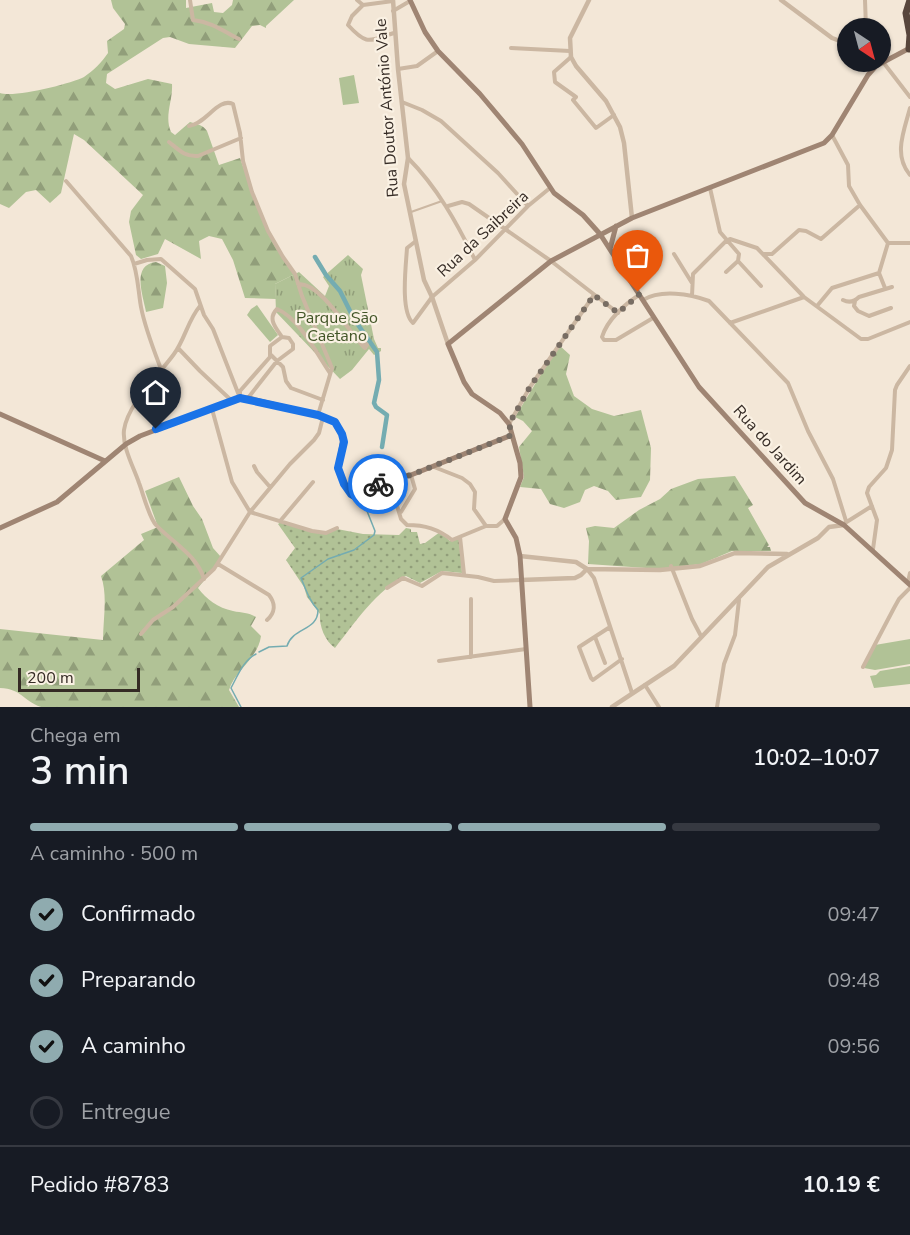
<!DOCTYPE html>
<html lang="pt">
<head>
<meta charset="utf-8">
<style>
  body { margin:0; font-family:"Nunito Sans",sans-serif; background:#242831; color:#f1f3f6; height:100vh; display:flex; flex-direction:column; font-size:22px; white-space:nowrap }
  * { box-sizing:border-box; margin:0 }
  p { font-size:20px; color:#9ea1a6 }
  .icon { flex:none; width:33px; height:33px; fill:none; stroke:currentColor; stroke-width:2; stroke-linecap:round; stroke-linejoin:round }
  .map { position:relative; height:707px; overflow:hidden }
  .details { display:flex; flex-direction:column; background:#171b24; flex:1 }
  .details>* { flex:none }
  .needle { width:39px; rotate:144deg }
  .controls { position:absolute; left:837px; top:18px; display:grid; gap:12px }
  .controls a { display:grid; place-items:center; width:54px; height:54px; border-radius:50%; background:#171b24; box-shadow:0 2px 4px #0004; font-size:30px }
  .scale { position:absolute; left:18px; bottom:15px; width:122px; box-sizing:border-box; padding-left:6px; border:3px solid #352b25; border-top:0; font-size:16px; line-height:21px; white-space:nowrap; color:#352b25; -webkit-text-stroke:4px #faf1e3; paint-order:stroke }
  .pin { position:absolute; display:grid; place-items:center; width:51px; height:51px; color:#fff; margin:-62px -26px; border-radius:50% 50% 50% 0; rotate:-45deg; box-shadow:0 0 6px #0007 }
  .pin .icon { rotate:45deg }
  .courier { position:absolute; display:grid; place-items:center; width:60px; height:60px; margin:-30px; border:4px solid #1a73e8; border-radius:50%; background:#fff; color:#222; box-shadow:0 2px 8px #0007 }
  .summary em { font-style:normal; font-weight:600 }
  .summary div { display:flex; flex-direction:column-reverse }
  .summary { display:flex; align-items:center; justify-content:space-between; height:102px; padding:0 30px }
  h1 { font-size:39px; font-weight:600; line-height:45px }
  .bar { display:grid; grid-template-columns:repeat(4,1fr); gap:9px 6px; align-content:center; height:72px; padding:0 30px }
  .bar i { height:8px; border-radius:4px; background:#363941 }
  .bar .selected { background:#8fabaf }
  .bar p { grid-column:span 4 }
  .line { display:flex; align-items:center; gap:15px; padding:0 30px; border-top:2px solid #363941 }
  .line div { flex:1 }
  ol { padding:0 30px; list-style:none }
  li { display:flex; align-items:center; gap:18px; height:66px }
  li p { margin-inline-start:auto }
  li .icon { padding:6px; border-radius:50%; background:#8fabaf; color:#111; stroke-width:4 }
  li:last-child { color:#9ea1a6 }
  li i { width:33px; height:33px; border:3px solid #363941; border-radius:50% }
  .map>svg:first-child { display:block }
  .grass { fill:url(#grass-dots) }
  .forest { fill:url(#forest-firs) }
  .park { fill:url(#park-tufts) }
  .garden { fill:#b1c296 }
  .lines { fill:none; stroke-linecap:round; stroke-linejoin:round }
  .stream { stroke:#74acb1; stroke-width:1.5 }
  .canal { stroke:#74acb1; stroke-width:4.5 }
  .pedestrian { stroke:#cbb7a2; stroke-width:2 }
  .minor { stroke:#cbb7a2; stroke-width:4 }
  .tertiary { stroke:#cbb7a2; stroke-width:4.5 }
  .secondary { stroke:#9f8573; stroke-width:5 }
  .motorway { stroke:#57453b; stroke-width:7 }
  .done { stroke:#786d63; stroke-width:6; stroke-dasharray:0 10.8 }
  .route { stroke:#1a73e8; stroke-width:8 }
  .labels { text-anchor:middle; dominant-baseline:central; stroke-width:4.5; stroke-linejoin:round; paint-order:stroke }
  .street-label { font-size:16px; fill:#352b25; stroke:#faf1e3 }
  .park-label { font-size:16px; fill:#425527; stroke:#faf1e3 }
</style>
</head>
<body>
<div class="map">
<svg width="910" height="707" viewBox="0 0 910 707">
  <defs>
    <pattern id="grass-dots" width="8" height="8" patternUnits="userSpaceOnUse" patternTransform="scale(1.5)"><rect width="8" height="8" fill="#b1c296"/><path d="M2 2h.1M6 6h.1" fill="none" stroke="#919e7a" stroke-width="1.8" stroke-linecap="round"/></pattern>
    <pattern id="forest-firs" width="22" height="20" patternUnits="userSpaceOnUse" patternTransform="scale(1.5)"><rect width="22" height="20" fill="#b1c296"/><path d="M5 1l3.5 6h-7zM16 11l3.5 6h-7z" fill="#919e7a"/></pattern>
    <pattern id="park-tufts" width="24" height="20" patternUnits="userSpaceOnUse" patternTransform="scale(1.5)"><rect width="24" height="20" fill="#b1c296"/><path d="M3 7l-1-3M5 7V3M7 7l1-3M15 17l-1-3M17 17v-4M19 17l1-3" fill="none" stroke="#919e7a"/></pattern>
  </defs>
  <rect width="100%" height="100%" fill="#f3e7d7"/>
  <path class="grass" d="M281 522 318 533 337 529 363 534 399 535 406 528 411 529V532H417L420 544 425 543 440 532 450 541 458 539 460 540 462 573 442 571 420 583 406 576C378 588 354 624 335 648 325 641 319 626 320 614L307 597 304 587 286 560 295 548 278 524Z"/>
  <path class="forest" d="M111 0H186V8L212 3 214 12 223 13 232 5 233 0H294L266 26V28L260 25 252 26 235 48 189 44 170 37 163 38 107 74 106 83 115 89 148 79 172 84C173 101 164 116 171 132L175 135 190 122C197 124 203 125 207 131L219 165 240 158 252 192 268 231 295 274 275 284 276 299 245 298 233 260 222 239 209 236 199 241 201 259 165 239 158 254 141 259 136 255 129 222 131 211 143 195 84 140 74 134 61 193 50 203 36 190 26 192 9 208 0 204V93C14 98 70 84 84 77 93 71 102 62 108 53L107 41 124 29 125 24 113 8Z
    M156 262 165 266 167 283 163 308 146 312C143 295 131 265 156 262Z
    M559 345 570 355 566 374 574 396 592 409 614 416 641 410 651 448 650 480 641 497 616 500 608 491 594 486 585 490 580 502 564 508 550 504 541 489 520 487 524 477 519 447 532 431 523 421 515 417Z
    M735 476 753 505 748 508 769 545 767 547H770L771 551H732L701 564 669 568H646L588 564 589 541 586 528 595 526 614 528 639 510 660 499 671 489 698 479Z
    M179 477 193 506 202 519 213 548 221 557 220 561 198 588C206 599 218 608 233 611 242 613 248 612 256 617L251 626 261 636C258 659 235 670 229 690L239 707H41C22 700 22 689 0 688V629L103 640C103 620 108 595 101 576L144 540 141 534 158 527 145 491Z"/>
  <path class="park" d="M348 255 363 269 361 275 374 339 378 348H381V351L374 355 369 349 352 370 340 379 276 312 275 284 299 272 325 296 329 286 323 277Z"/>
  <path class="garden" d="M354 75 359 103 343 105 339 78Z
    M257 305 278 335 270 342 247 315 251 309Z
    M910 639V664L875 670 864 668 875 645Z
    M910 666V684L874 688 870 676 876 675 880 671Z"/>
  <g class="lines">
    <path class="stream" d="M259 652 269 647 287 646C293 627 318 631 318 610 309 600 306 590 301 578L328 559 354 550 374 535 375 531 363 501
      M241 707 231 688C238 675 243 661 256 654"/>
    <path class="canal" d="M315 257 326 275 340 291 354 319 377 352 379 380 374 403 376 407 387 415 382 447"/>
    <path class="pedestrian" d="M411 212 442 201"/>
    <path class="minor" d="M190 0 193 20C212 22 223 31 239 39
      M357 0 363 5 393 1
      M865 0 866 28
      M363 5 352 16 348 25C368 47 370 40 394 33
      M393 11 410 1
      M511 48 570 51
      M571 57 554 72 555 82 576 97 573 100 596 128 614 115
      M883 62 910 97
      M398 69 417 66 438 51
      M402 102 422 110 441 121 498 173 528 206
      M910 108C904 131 893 155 910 175
      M189 126C206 124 218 97 233 104L240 133 243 161 252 192 268 231 283 257 295 274 302 296 332 368 318 415
      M832 135 848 165 849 186 860 205 888 243
      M169 142C179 150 185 157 198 156L241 138
      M408 158C437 187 457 223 475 260
      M66 181 131 256C138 272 138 290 141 307 145 328 153 348 161 369
      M710 188 720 232 739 254 738 261 761 286
      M448 206 462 202 469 204 551 261 618 313
      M416 241 407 248C406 265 400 312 413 323L432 297 475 260 528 206 550 188
      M888 243H910
      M674 254 692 283
      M764 254H772L799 230 806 231 821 239 860 205
      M134 264 147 260 161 259 195 289 204 315 213 329 240 398
      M726 272 738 261
      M879 273 888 243
      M879 273 885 288
      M298 284C321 282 349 333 365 348
      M639 295C625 304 607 320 602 337L604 340H616L653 318
      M692 296 693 274 726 241 730 239 757 248 804 297 861 339H868L910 322
      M643 300C661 289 690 294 709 301L788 383 808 431 833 479 846 521
      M843 300C849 303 854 302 859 297L892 287
      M855 301 854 306 858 311 869 316 891 308
      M200 306C188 320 185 339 174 354 159 375 128 403 124 430 122 447 134 468 139 483 143 493 149 518 156 525 172 542 197 555 204 579
      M817 306 832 288 879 273
      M730 323 804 297
      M282 337C276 328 267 319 277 309 299 318 317 354 330 373
      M178 348 200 371 232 401
      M365 348 367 345 365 343
      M271 355 283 367 286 381 291 388 323 400
      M240 397V391L270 357V346L282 337
      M248 398 277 361 293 349V344L289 338 282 337
      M212 409 232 482 250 512 312 531 326 533 337 528
      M509 424 530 387 594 295
      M254 466 257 472 270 487
      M434 467 462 478 470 484 475 492 474 509 486 526
      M389 479 401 519 407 525C425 525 438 529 452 540L486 526H497L505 519
      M401 512 415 489 411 475
      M281 520 313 482
      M845 523 872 506
      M460 537 464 574
      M873 549 877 520 867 493 869 487 886 468 892 450 895 390 897 385 910 366
      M218 564 269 595C276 604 275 613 267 620
      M671 566 692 619 701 636
      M587 569 594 578 632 693
      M908 582 910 573
      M387 588 403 578 422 586 442 573 478 577 494 581 521 580
      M471 599V657
      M610 627 579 647 591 678 593 680 622 659
      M141 634 153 620 173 607 214 569 250 512 290 464 314 440 319 433 323 417
      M595 637 605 663
      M439 661 526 649
      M863 667 894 608 899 599 910 588
      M645 685 659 707
      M717 707 724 664 735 635 739 600"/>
    <path class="tertiary" d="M393 0 398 69 408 158 404 184 424 280 432 297 448 344
      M589 0 570 38 571 57 576 66 606 101 620 127 624 143 632 218
      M781 0 832 38 848 44
      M520 556 576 562 587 569 660 570 700 566 735 553 787 554
      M521 580 575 578 581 575 587 569
      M612 707 674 666 768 567 818 538 829 527 844 525"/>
    <path class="secondary" d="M410 0 425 32 438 51 480 94 522 144 554 193 583 215 600 234 699 387 805 503 844 525 910 585
      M610 249 616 226
      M0 414 105 461
      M0 528 57 502 126 444 140 436 240 398H248L318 415 335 422 343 438 338 468 344 484 351 494 358 498 366 496 385 480 411 475 512 435
      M530 707 520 556 516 538 505 519 521 477 520 463 509 424 500 413 472 394 464 382 448 344 551 261 632 218 824 143 832 135 868 75 876 66 910 48"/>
    <path class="motorway" d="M909 49 910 35 906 13 910 0"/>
  </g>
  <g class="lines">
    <path class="done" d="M378 484 385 480 411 475 512 435 509 424 530 387 594 295 618 313 639 295 638 292"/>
    <path class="route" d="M156 429 240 398 318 415 335 422 342 434 344 442 338 468 344 484 351 494 358 498H362L378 484"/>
  </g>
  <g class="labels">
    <g class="street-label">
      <text transform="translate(387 108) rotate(-94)">Rua Doutor António Vale</text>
      <text transform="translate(483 234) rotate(-43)">Rua da Saibreira</text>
      <text transform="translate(770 445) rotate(48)">Rua do Jardim</text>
    </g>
    <g class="park-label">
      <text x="337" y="318">Parque São<tspan x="337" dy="18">Caetano</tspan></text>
    </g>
  </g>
</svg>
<div class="controls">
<a><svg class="needle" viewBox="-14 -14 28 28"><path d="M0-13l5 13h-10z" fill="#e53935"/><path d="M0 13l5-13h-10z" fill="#9ea1a6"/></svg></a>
</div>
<div class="scale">200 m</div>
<div class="pin" style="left:638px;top:292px;background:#ea580c"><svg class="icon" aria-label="bag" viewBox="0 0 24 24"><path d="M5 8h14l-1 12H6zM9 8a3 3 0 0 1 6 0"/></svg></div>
<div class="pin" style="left:156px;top:429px;background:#1f2937"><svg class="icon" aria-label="home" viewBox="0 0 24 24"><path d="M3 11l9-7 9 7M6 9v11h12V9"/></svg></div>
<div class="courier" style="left:378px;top:484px"><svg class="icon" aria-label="bike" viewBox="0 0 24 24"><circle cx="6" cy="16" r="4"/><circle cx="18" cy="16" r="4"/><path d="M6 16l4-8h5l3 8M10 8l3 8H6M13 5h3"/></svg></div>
</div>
<section class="details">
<div class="summary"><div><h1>3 min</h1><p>Chega em</p></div><em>10:02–10:07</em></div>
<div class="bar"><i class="selected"></i><i class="selected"></i><i class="selected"></i><i></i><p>A caminho · 500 m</p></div>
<ol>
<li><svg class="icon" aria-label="check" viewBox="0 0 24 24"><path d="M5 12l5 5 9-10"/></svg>Confirmado<p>09:47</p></li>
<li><svg class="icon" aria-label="check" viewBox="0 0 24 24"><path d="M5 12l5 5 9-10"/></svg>Preparando<p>09:48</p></li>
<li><svg class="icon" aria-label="check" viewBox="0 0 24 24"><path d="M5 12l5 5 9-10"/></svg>A caminho<p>09:56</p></li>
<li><i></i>Entregue</li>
</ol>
<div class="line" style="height:78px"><div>Pedido #8783</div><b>10.19 €</b></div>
</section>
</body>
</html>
